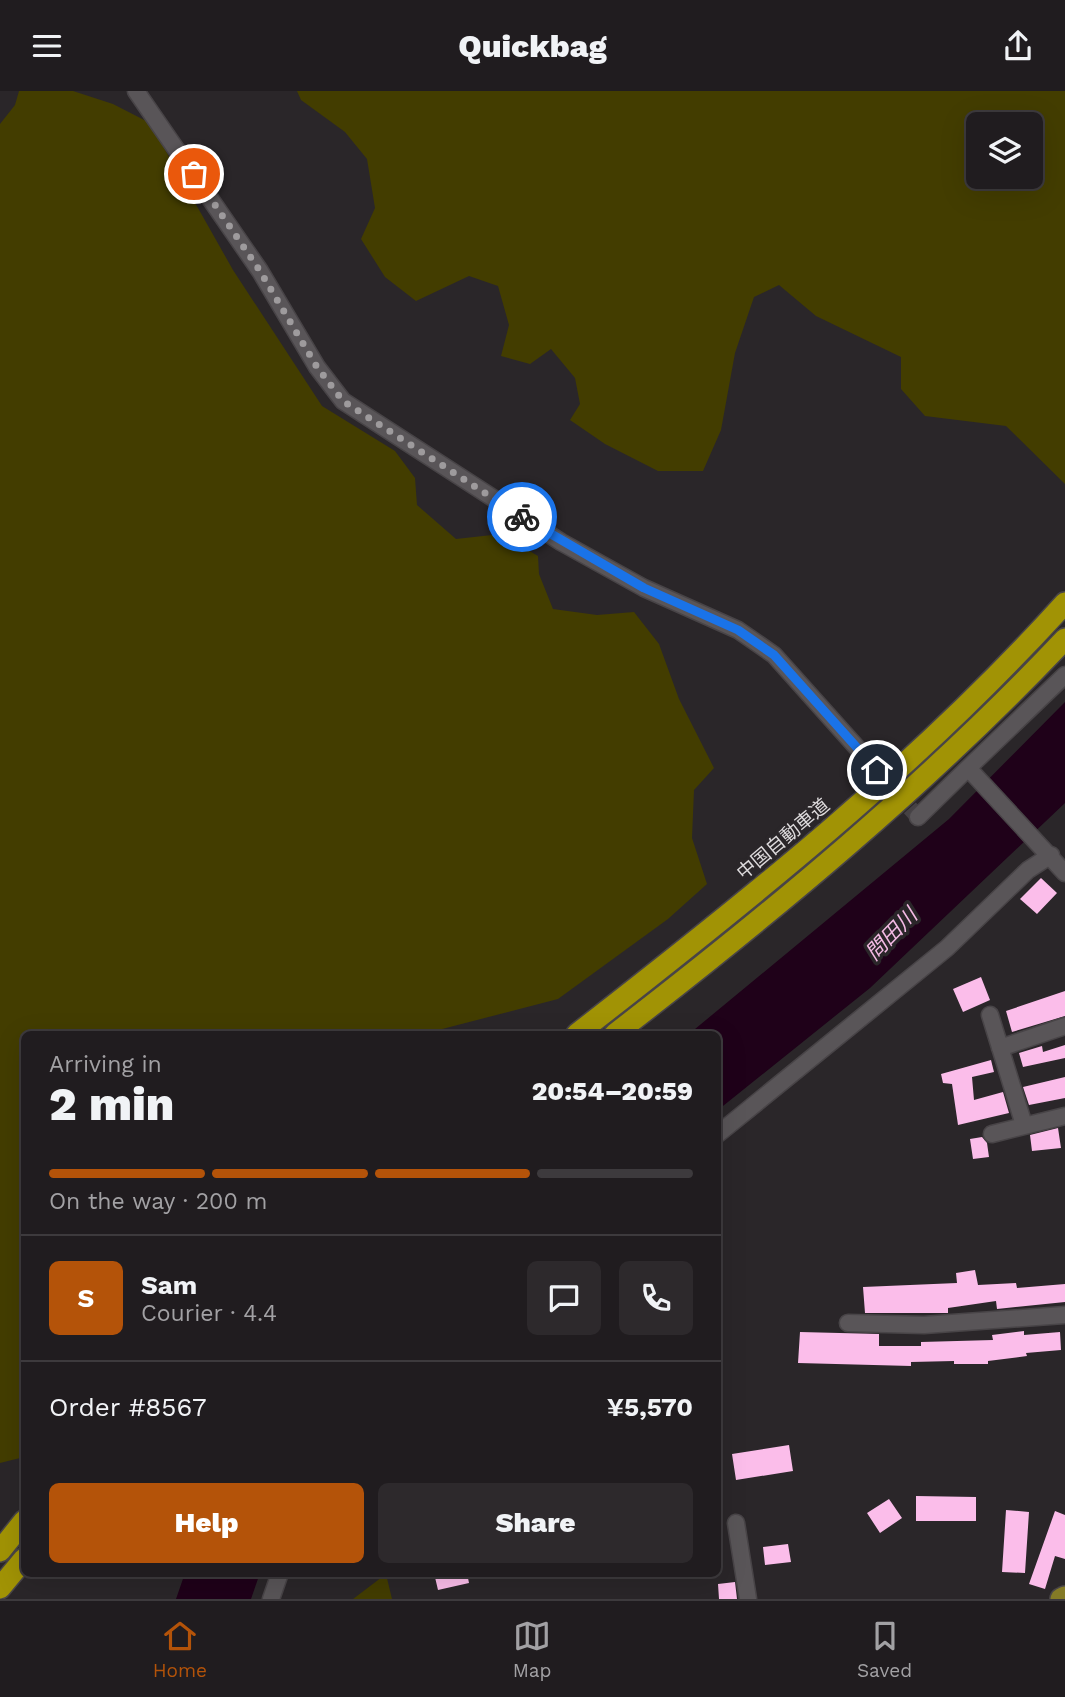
<!DOCTYPE html>
<html lang="en">
<head>
<meta charset="utf-8">
<style>
  body { margin:0; font-family:"Work Sans","Noto Sans JP",sans-serif; background:#2d292c; color:#f1f3f6; height:100vh; display:flex; flex-direction:column; font-size:26px; white-space:nowrap }
  * { box-sizing:border-box; margin:0 }
  p { font-size:23px; color:#a2a1a4 }
  .icon { flex:none; width:38px; height:38px; fill:none; stroke:currentColor; stroke-width:2; stroke-linecap:round; stroke-linejoin:round }
  .map { position:relative; flex:1; overflow:hidden }
  .side { position:absolute; left:21px; top:940px; width:700px; height:546px; display:flex; flex-direction:column; background:#201c1f; border-radius:10px; box-shadow:0 7px 28px #0002,0 0 0 2px #3d3a3d }
  .side>* { flex:none }
  .tools { position:absolute; left:966px; top:21px; display:grid; gap:14px }
  .tools a { display:grid; place-items:center; width:77px; height:77px; border-radius:10px; background:#201c1f; box-shadow:0 7px 28px #0002,0 0 0 2px #3d3a3d; font-size:35px }
  .pin { position:absolute; display:grid; place-items:center; width:60px; height:60px; color:#fff; margin:-30px; border:4px solid #fff; border-radius:50%; box-shadow:0 2px 7px #0007 }
  .courier { position:absolute; display:grid; place-items:center; width:70px; height:70px; margin:-35px; border:5px solid #1a73e8; border-radius:50%; background:#fff; color:#222; box-shadow:0 2px 9px #0007 }
  .summary em { font-style:normal; font-weight:800 }
  .summary div { display:flex; flex-direction:column-reverse }
  .summary { display:flex; align-items:center; justify-content:space-between; height:119px; padding:0 28px }
  h1 { font-size:46px; font-weight:800; line-height:52px }
  .bar { display:grid; grid-template-columns:repeat(4,1fr); gap:10px 7px; align-content:center; height:84px; padding:0 28px }
  .bar i { height:9px; border-radius:5px; background:#3d3a3d }
  .bar .on { background:#b45309 }
  .bar p { grid-column:span 4 }
  .line { display:flex; align-items:center; gap:18px; padding:0 28px; border-top:2px solid #3d3a3d }
  .line div { flex:1 }
  .round { display:grid; place-items:center; flex:none; width:74px; height:74px; border-radius:10px; background:#2d292c }
  .cta { display:flex; gap:14px; margin-top:auto; padding:14px 28px }
  .cta a { flex:1; height:80px; border-radius:10px; background:#b45309; color:#fff; font-size:28px; font-weight:800; line-height:80px; text-align:center }
  .cta a+a { background:#2d292c; color:#f1f3f6 }
  header { display:flex; justify-content:space-between; align-items:center; height:91px; padding:0 28px; background:#201c1f; font-size:32px; font-weight:800 }
  .tab-bar { display:flex; justify-content:space-around; align-items:center; height:98px; border-top:2px solid #3d3a3d; background:#201c1f; font-size:19px; color:#a2a1a4 }
  .tab-bar a { display:grid; justify-items:center; gap:4px }
  .tab-bar .on { color:#b45309 }
  .map>svg:first-child { display:block }
  .green { fill:#433d00; fill-rule:evenodd }
  .water { fill:#1f0119 }
  .building { fill:#fbbdea }
  .lines { fill:none; stroke-linecap:round; stroke-linejoin:round }
  .minor-tunnel { stroke:#454144; stroke-width:16; stroke-dasharray:16 8; stroke-linecap:butt }
  .minor-casing { stroke:#484447; stroke-width:19 }
  .major-casing { stroke:#484447; stroke-width:24 }
  .highway-casing { stroke:#484447; stroke-width:24 }
  .minor { stroke:#595558; stroke-width:16 }
  .major { stroke:#847a26; stroke-width:21 }
  .highway { stroke:#a19305; stroke-width:21 }
  .done { stroke:#9e9b9d; stroke-width:7; stroke-dasharray:0 12.6 }
  .route { stroke:#1a73e8; stroke-width:9 }
  .labels { text-anchor:middle; dominant-baseline:central; stroke-width:7; stroke-linejoin:round; paint-order:stroke }
  .street-label { font-size:19px; fill:#dddadc; stroke:#2a2629 }
  .water-label { font-size:21px; font-style:italic; fill:#f4bae4; stroke:#2a2629 }
</style>
</head>
<body>
<header><svg class="icon" aria-label="menu" viewBox="0 0 24 24"><path d="M4 6h16M4 12h16M4 18h16"/></svg>Quickbag<svg class="icon" aria-label="share" viewBox="0 0 24 24"><path d="M12 15V3M7 8l5-5 5 5M5 13v7h14v-7"/></svg></header>
<div class="map">
<svg width="1065" height="1508" viewBox="0 0 1065 1508">
  <rect width="100%" height="100%" fill="#2a2629"/>
  <path class="green" d="M19 0H73L113 13 150 32 233 179 322 315 395 360 415 387 417 414 456 448 501 443 538 465 539 483 553 518 597 524 634 521 659 553 679 608 714 677 694 699 692 747 707 793 668 828 558 908 423 943H24V1366L0 1372V33L15 14Z
    M297 0H1065V393L1006 335 925 325 901 298V266L816 225 779 194 754 206 735 262 721 339 703 380H658L605 353 570 329 580 313 575 287 551 258 530 273 501 265 509 234 498 195 469 185 416 210 385 186 361 148 375 117 367 68 345 41 301 9ZM978 33H1031V86H978Z
    M386 1483 392 1508H353Z"/>
  <path class="water" d="M1065 611V712L870 897 718 1019V943H689L949 728Z
    M185 1482H260L251 1508H176Z"/>
  <path class="building" d="M1041 787 1057 802 1037 823 1020 808Z
    M981 886 990 909 963 921 953 898Z
    M1065 900V925L1012 941 1006 920Z
    M1065 954V967L1023 976 1019 962 1042 955 1043 961Z
    M991 969 994 981 972 986 974 1009 1003 1001 1009 1022 958 1034 952 993 943 992 941 983Z
    M1065 986V1007L1029 1014 1023 996Z
    M1058 1037 1061 1057 1032 1060 1030 1044Z
    M982 1046 987 1052 989 1066 973 1068 970 1048Z
    M975 1179 978 1194 1016 1192 1017 1197 1065 1193V1211L997 1218 996 1210 948 1217V1222H865L863 1196 957 1192 956 1182Z
    M1024 1240V1244L1060 1241 1061 1259 1026 1262 1027 1265 988 1270V1273H954V1270L911 1271V1275L798 1272 800 1241 879 1243V1255H921V1251L993 1249 992 1244Z
    M789 1354 793 1380 736 1389 732 1363Z
    M916 1405 976 1406V1430H916Z
    M889 1408 902 1427 880 1442 867 1422Z
    M1006 1419 1029 1421 1025 1482 1002 1481Z
    M1055 1420 1065 1424V1468L1055 1465 1045 1498 1029 1493Z
    M788 1453 791 1471 765 1474 763 1456Z
    M434 1482H467L469 1492 438 1499Z
    M735 1491 737 1508H719L718 1493Z"/>
  <g class="lines">
    <path class="minor-tunnel" d="M878 681 918 726"/>
    <defs>
      <path id="minor" d="M136 0 260 180 317 276 343 310 561 451 644 497 738 539 774 564 877 679
        M968 677 1065 584
        M918 726 968 677 1065 782
        M990 924 1024 1034
        M1000 957 1065 935
        M718 1043 947 857 1028 779 1051 764
        M992 1043 1065 1025
        M848 1232 924 1234 1065 1224
        M736 1432 748 1508
        M271 1508 280 1482"/>
      <path id="major" d="M1061 1508 1065 1506"/>
      <path id="highway" d="M577 943C748 810 919 674 1065 512
        M615 943C773 821 928 693 1065 548
        M0 1460 24 1430
        M0 1497 24 1468"/>
    </defs>
    <use href="#minor" class="minor-casing"/>
    <use href="#major" class="major-casing"/>
    <use href="#highway" class="highway-casing"/>
    <use href="#minor" class="minor"/>
    <use href="#major" class="major"/>
    <use href="#highway" class="highway"/>
  </g>
  <g class="lines">
    <path class="done" d="M194 83 260 180 317 276 343 310 522 426"/>
    <path class="route" d="M522 426 644 497 738 539 774 564 877 679"/>
  </g>
  <g class="labels">
    <g class="street-label">
      <text transform="translate(783 748) rotate(-40)">中国自動車道</text>
    </g>
    <g class="water-label">
      <text transform="translate(891 843) rotate(-46)">問田川</text>
    </g>
  </g>
</svg>
<div class="tools">
<a><svg class="icon" aria-label="layers" viewBox="0 0 24 24"><path d="M12 4l9 5-9 5-9-5zM3 14l9 5 9-5"/></svg></a>
</div>
<div class="pin" style="left:194px;top:83px;background:#ea580c"><svg class="icon" aria-label="bag" viewBox="0 0 24 24"><path d="M5 8h14l-1 12H6zM9 8a3 3 0 0 1 6 0"/></svg></div>
<div class="pin" style="left:877px;top:679px;background:#1f2937"><svg class="icon" aria-label="home" viewBox="0 0 24 24"><path d="M3 11l9-7 9 7M6 9v11h12V9"/></svg></div>
<div class="courier" style="left:522px;top:426px"><svg class="icon" aria-label="bike" viewBox="0 0 24 24"><circle cx="6" cy="16" r="4"/><circle cx="18" cy="16" r="4"/><path d="M6 16l4-8h5l3 8M10 8l3 8H6M13 5h3"/></svg></div>
<section class="side">
<div class="summary"><div><h1>2 min</h1><p>Arriving in</p></div><em>20:54–20:59</em></div>
<div class="bar"><i class="on"></i><i class="on"></i><i class="on"></i><i></i><p>On the way · 200 m</p></div>
<div class="line" style="height:126px"><b class="round" style="background:#b45309;color:#fff">S</b><div><b>Sam</b><p>Courier · 4.4</p></div><a class="round"><svg class="icon" aria-label="chat" viewBox="0 0 24 24"><path d="M4 5h16v11H9l-5 4z"/></svg></a><a class="round"><svg class="icon" aria-label="phone" viewBox="0 0 24 24"><path d="M5 4h4l2 5-3 2q2 4 5 5l2-3 5 2v4C11 20 4 13 5 4z"/></svg></a></div>
<div class="line" style="height:91px"><div>Order #8567</div><b>¥5,570</b></div>
<div class="cta"><a>Help</a><a>Share</a></div>
</section>
</div>
<nav class="tab-bar">
<a class="on"><svg class="icon" aria-label="home" viewBox="0 0 24 24"><path d="M3 11l9-7 9 7M6 9v11h12V9"/></svg>Home</a>
<a><svg class="icon" aria-label="map" viewBox="0 0 24 24"><path d="M3 6l6-2 6 2 6-2v14l-6 2-6-2-6 2zM9 4v14M15 6v14"/></svg>Map</a>
<a><svg class="icon" aria-label="saved" viewBox="0 0 24 24"><path d="M7 4h10v16l-5-4-5 4z"/></svg>Saved</a>
</nav>
</body>
</html>
